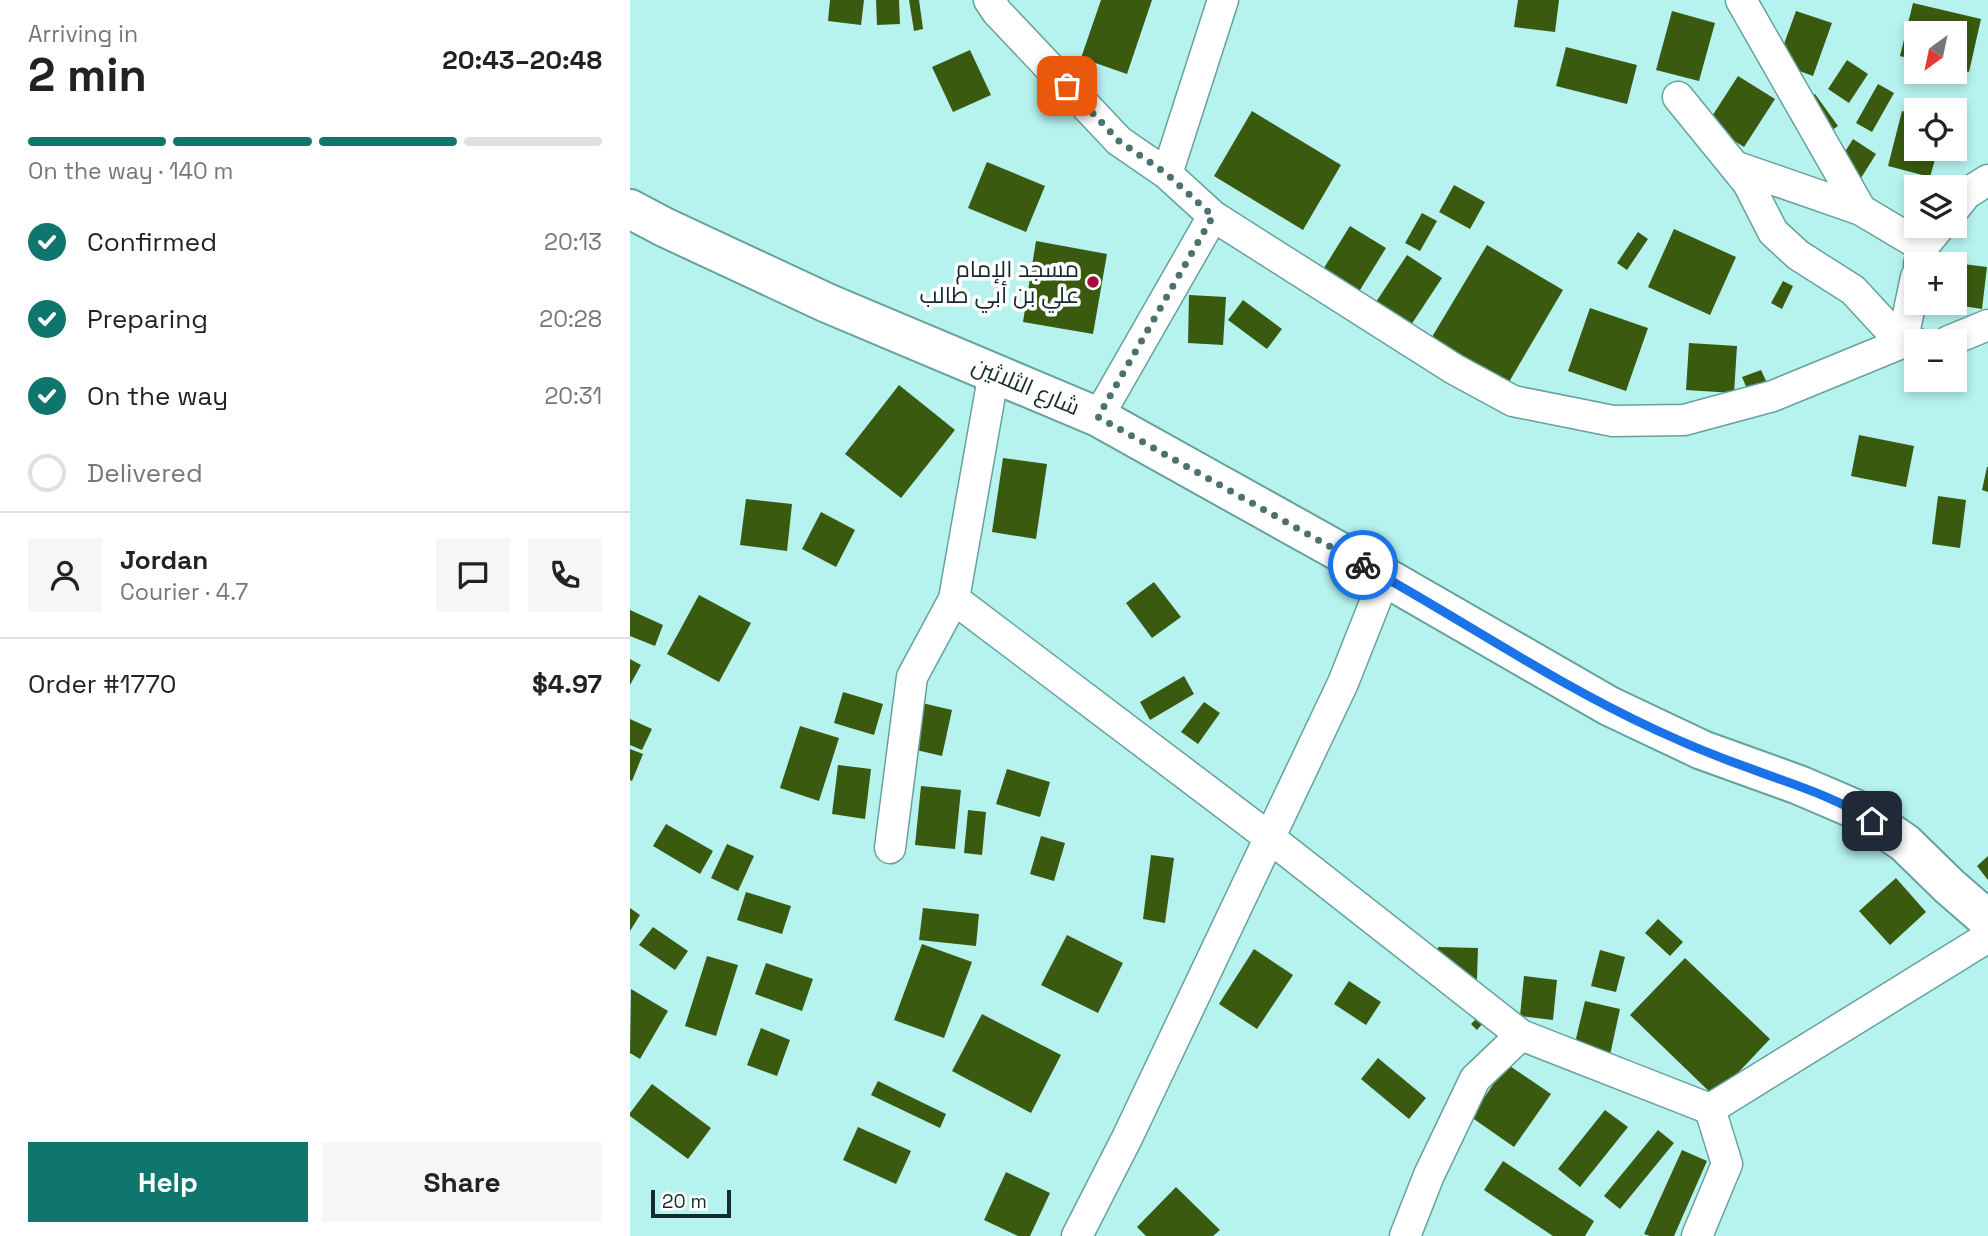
<!DOCTYPE html>
<html lang="en">
<head>
<meta charset="utf-8">
<style>
  body { margin:0; font-family:"Space Grotesk",Cairo,sans-serif; background:#f6f6f6; color:#222; height:100vh; display:flex; flex-direction:column; font-size:26px; white-space:nowrap }
  * { box-sizing:border-box; margin:0 }
  p { font-size:23px; color:#767676 }
  .icon { flex:none; width:38px; height:38px; fill:none; stroke:currentColor; stroke-width:2; stroke-linecap:round; stroke-linejoin:round }
  .map { position:relative; flex:1; overflow:hidden }
  .side { display:flex; flex-direction:column; background:#fff; width:630px }
  .side>* { flex:none }
  .needle { width:46px; rotate:213deg }
  .controls { position:absolute; left:1274px; top:21px; display:grid; gap:14px }
  .controls a { display:grid; place-items:center; width:63px; height:63px; border-radius:0px; background:#fff; box-shadow:0 4px 10px #0003; font-size:35px }
  .scale { position:absolute; left:21px; bottom:18px; width:80px; box-sizing:border-box; padding-left:7px; border:4px solid #132c2b; border-top:0; font-size:19px; line-height:24px; white-space:nowrap; color:#132c2b; -webkit-text-stroke:5px #fff; paint-order:stroke }
  .pin { position:absolute; display:grid; place-items:center; width:60px; height:60px; color:#fff; margin:-30px; border-radius:14px; box-shadow:0 4px 10px #0006 }
  .courier { position:absolute; display:grid; place-items:center; width:70px; height:70px; margin:-35px; border:5px solid #1a73e8; border-radius:50%; background:#fff; color:#222; box-shadow:0 2px 9px #0007 }
  .head em { font-style:normal; font-weight:800 }
  .head div { display:flex; flex-direction:column-reverse }
  .head { display:flex; align-items:center; justify-content:space-between; height:119px; padding:0 28px }
  h1 { font-size:46px; font-weight:800; line-height:52px }
  .bar { display:grid; grid-template-columns:repeat(4,1fr); gap:10px 7px; align-content:center; height:84px; padding:0 28px }
  .bar i { height:9px; border-radius:5px; background:#e0e0e0 }
  .bar .selected { background:#0f766e }
  .bar p { grid-column:span 4 }
  .line { display:flex; align-items:center; gap:18px; padding:0 28px; border-top:2px solid #e0e0e0 }
  .line div { flex:1 }
  .round { display:grid; place-items:center; flex:none; width:74px; height:74px; border-radius:0px; background:#f6f6f6 }
  ol { padding:0 28px; list-style:none }
  li { display:flex; align-items:center; gap:21px; height:77px }
  li p { margin-inline-start:auto }
  li .icon { padding:7px; border-radius:50%; background:#0f766e; color:#fff; stroke-width:4 }
  li:last-child { color:#767676 }
  li i { width:38px; height:38px; border:4px solid #e0e0e0; border-radius:50% }
  .action { display:flex; gap:14px; margin-top:auto; padding:14px 28px }
  .action a { flex:1; height:80px; border-radius:0px; background:#0f766e; color:#fff; font-size:28px; font-weight:800; line-height:80px; text-align:center }
  .action a+a { background:#f6f6f6; color:#222 }
  main { display:flex; flex:1; min-height:0 }
  .map>svg:first-child { display:block }
  .building { fill:#395a0f }
  .lines { fill:none; stroke-linecap:round; stroke-linejoin:round }
  .minor-casing { stroke:#66a19d; stroke-width:33 }
  .tertiary-casing { stroke:#66a19d; stroke-width:42 }
  .minor { stroke:#fff; stroke-width:30 }
  .tertiary { stroke:#fff; stroke-width:38 }
  .done { stroke:#4c7270; stroke-width:7; stroke-dasharray:0 12.6 }
  .route { stroke:#1a73e8; stroke-width:9 }
  .poi-dot { fill:#a50b3f; stroke:#fff; stroke-width:2.5 }
  .labels { text-anchor:middle; dominant-baseline:central; stroke-width:7; stroke-linejoin:round; paint-order:stroke }
  .poi-label { font-size:23px; fill:#132c2b; stroke:#fff; text-anchor:end }
  .street-label { font-size:23px; fill:#132c2b; stroke:#fff }
</style>
</head>
<body>
<main>
<section class="side">
<div class="head"><div><h1>2 min</h1><p>Arriving in</p></div><em>20:43–20:48</em></div>
<div class="bar"><i class="selected"></i><i class="selected"></i><i class="selected"></i><i></i><p>On the way · 140 m</p></div>
<ol>
<li><svg class="icon" aria-label="check" viewBox="0 0 24 24"><path d="M5 12l5 5 9-10"/></svg>Confirmed<p>20:13</p></li>
<li><svg class="icon" aria-label="check" viewBox="0 0 24 24"><path d="M5 12l5 5 9-10"/></svg>Preparing<p>20:28</p></li>
<li><svg class="icon" aria-label="check" viewBox="0 0 24 24"><path d="M5 12l5 5 9-10"/></svg>On the way<p>20:31</p></li>
<li><i></i>Delivered</li>
</ol>
<div class="line" style="height:126px"><a class="round"><svg class="icon" aria-label="person" viewBox="0 0 24 24"><circle cx="12" cy="8" r="4"/><path d="M4 21q1-7 8-7t8 7"/></svg></a><div><b>Jordan</b><p>Courier · 4.7</p></div><a class="round"><svg class="icon" aria-label="chat" viewBox="0 0 24 24"><path d="M4 5h16v11H9l-5 4z"/></svg></a><a class="round"><svg class="icon" aria-label="phone" viewBox="0 0 24 24"><path d="M5 4h4l2 5-3 2q2 4 5 5l2-3 5 2v4C11 20 4 13 5 4z"/></svg></a></div>
<div class="line" style="height:91px"><div>Order #1770</div><b>$4.97</b></div>
<div class="action"><a>Help</a><a>Share</a></div>
</section>
<div class="map">
<svg width="1358" height="1236" viewBox="0 0 1358 1236">
  <rect width="100%" height="100%" fill="#b6f3ef"/>
  <path class="building" d="M200 0H234L231 25 198 21Z
    M246 0H269L270 24 247 25Z
    M279 0H289L293 29 284 31Z
    M471 0H522L497 74 451 58Z
    M888 0H929L925 32 884 27Z
    M1283 3 1351 19 1339 72 1325 69V33H1286V60L1270 56Z
    M1042 11 1085 23 1069 81 1026 70Z
    M1166 11 1202 23 1183 76 1147 63Z
    M936 47 1007 65 997 104 926 86Z
    M340 50 361 95 323 112 302 67Z
    M1217 60 1238 74 1219 103 1198 89Z
    M1108 76 1145 99 1114 147 1077 124Z
    M1248 84 1264 93 1242 132 1226 123Z
    M1185 94 1208 126 1181 145 1159 112Z
    M622 111 711 165 673 230 584 176Z
    M1272 111 1286 115V149H1308L1300 177 1258 166Z
    M1223 139 1246 154 1226 186 1203 171Z
    M357 162 415 186 396 232 338 208Z
    M824 185 855 202 840 229 809 212Z
    M792 213 807 221 790 251 775 243Z
    M720 226 756 248 725 298 689 276Z
    M1044 229 1106 257 1080 315 1018 287Z
    M1008 232 1018 239 997 270 987 263Z
    M406 241 477 254 463 334 393 322Z
    M857 245 933 290 876 387 799 342Z
    M777 255 812 278 781 325 746 302Z
    M1325 263 1357 267 1352 309 1320 304V303H1325Z
    M1153 281 1163 286 1152 309 1141 303Z
    M559 295 596 297 593 345 558 343Z
    M613 300 652 329 637 349 598 320Z
    M960 308 1018 328 996 391 938 371Z
    M1059 343 1107 346 1104 393 1056 390Z
    M1131 370 1137 383 1118 391 1112 377Z
    M269 385 325 430 271 498 215 454Z
    M1229 435 1284 446 1276 487 1221 476Z
    M373 458 417 464 406 539 362 532Z
    M1357 467H1358V492L1352 490Z
    M1308 496 1336 500 1330 548 1302 544Z
    M116 499 162 504 157 551 110 545Z
    M191 512 225 530 206 567 172 549Z
    M524 582 551 617 522 638 496 603Z
    M69 595 121 623 89 682 37 654Z
    M0 610 33 625 25 646 0 636Z
    M0 659 11 665 0 685Z
    M554 676 564 694 520 720 510 702Z
    M213 692 253 704 244 735 204 723Z
    M574 702 590 713 568 744 551 732Z
    M292 703 322 710 312 756 282 749Z
    M0 719 22 729 12 750 0 745Z
    M170 726 209 738 189 801 150 788Z
    M0 749 13 754 2 781 0 780Z
    M208 765 241 769 235 819 202 814Z
    M377 769 420 782 410 817 366 804Z
    M291 786 331 790 325 849 285 845Z
    M338 810 356 812 352 855 334 853Z
    M36 824 83 851 70 874 23 846Z
    M411 836 435 843 424 881 400 874Z
    M97 844 124 856 108 891 81 878Z
    M521 855 544 858 535 923 513 919Z
    M1358 856V880L1347 866Z
    M1266 878 1296 912 1260 945 1229 911Z
    M116 892 161 906 152 934 107 920Z
    M0 908 10 915 0 931Z
    M293 908 349 914 346 946 289 940Z
    M1028 919 1053 942 1040 956 1015 933Z
    M23 927 58 951 45 970 9 945Z
    M437 935 493 963 468 1013 411 985Z
    M292 944 342 962 314 1038 264 1020Z
    M808 947 848 948 847 979 808 978Z
    M624 949 663 975 627 1029 589 1004Z
    M970 950 995 957 986 992 961 986Z
    M77 956 108 965 86 1036 55 1026Z
    M1055 958 1140 1039 1085 1097 1000 1015Z
    M136 963 183 979 172 1011 125 994Z
    M894 976 927 980 923 1020 890 1016Z
    M719 981 751 1002 736 1025 704 1004Z
    M1 989 38 1011 10 1059 0 1053Z
    M955 1001 990 1009 980 1055 944 1047Z
    M352 1014 431 1055 401 1113 322 1071Z
    M847 1018 853 1023 847 1030 841 1024Z
    M131 1028 160 1040 147 1076 117 1065Z
    M748 1058 796 1098 779 1119 731 1079Z
    M877 1064 921 1094 884 1147 841 1117Z
    M248 1081 316 1114 310 1128 241 1095Z
    M22 1084 81 1128 58 1159 0 1116V1113Z
    M975 1110 998 1127 950 1187 928 1169Z
    M228 1127 281 1151 266 1184 213 1160Z
    M1028 1130 1044 1143 990 1209 974 1196Z
    M1052 1150 1077 1161 1044 1236H1020L1014 1234Z
    M873 1161 964 1221 955 1236H923L854 1190Z
    M376 1172 420 1193 400 1236H388L354 1220Z
    M546 1187 590 1230 583 1236H516L507 1227Z"/>
  <g class="lines">
    <defs>
      <path id="minor" d="M359 0 367 12 489 141 537 174 583 216 824 369 883 401 983 421 1054 420 1143 396 1272 343H1286
        M1048 97 1118 183 1143 232 1168 255 1223 290 1272 343
        M1104 166 1231 210 1111 0
        M537 174 593 0
        M1325 208 1336 194 1358 180
        M1231 210 1293 247 1289 264
        M1293 247 1310 226
        M1319 341 1358 325
        M1272 343 1286 277
        M468 417 583 216
        M324 599 640 838 891 1035 1080 1109 1358 937
        M260 848 282 677 324 599 364 372
        M447 1236 498 1136 713 683 755 577
        M775 1236 799 1175 845 1079 891 1035
        M1067 1236 1097 1164 1080 1109"/>
      <path id="tertiary" d="M0 209 34 227 197 303 468 417 755 577 979 706 1072 750 1169 785 1225 809 1275 843 1319 886 1358 920"/>
    </defs>
    <use href="#minor" class="minor-casing"/>
    <use href="#tertiary" class="tertiary-casing"/>
    <use href="#minor" class="minor"/>
    <use href="#tertiary" class="tertiary"/>
  </g>
  <g class="lines">
    <path class="done" d="M437 86 489 141 537 174 583 216 468 417 733 565"/>
    <path class="route" d="M733 565C831 619 924 683 1026 730 1056 744 1088 757 1119 768 1161 784 1204 796 1242 821"/>
  </g>
  <circle class="poi-dot" cx="463" cy="282" r="7"/>
  <g class="labels">
    <g class="poi-label">
      <text x="449" y="269">مسجد الإمام<tspan x="449" dy="26">علي بن أبي طالب</tspan></text>
    </g>
    <g class="street-label">
      <text transform="translate(396 386) rotate(23)">شارع الثلاثين</text>
    </g>
  </g>
</svg>
<div class="controls">
<a><svg class="needle" viewBox="-14 -14 28 28"><path d="M0-13l5 13h-10z" fill="#e53935"/><path d="M0 13l5-13h-10z" fill="#767676"/></svg></a>
<a><svg class="icon" aria-label="locate" viewBox="0 0 24 24"><circle cx="12" cy="12" r="6"/><path d="M12 2v4M12 18v4M2 12h4M18 12h4"/></svg></a>
<a><svg class="icon" aria-label="layers" viewBox="0 0 24 24"><path d="M12 4l9 5-9 5-9-5zM3 14l9 5 9-5"/></svg></a>
<a>+</a>
<a>−</a>
</div>
<div class="scale">20 m</div>
<div class="pin" style="left:437px;top:86px;background:#ea580c"><svg class="icon" aria-label="bag" viewBox="0 0 24 24"><path d="M5 8h14l-1 12H6zM9 8a3 3 0 0 1 6 0"/></svg></div>
<div class="pin" style="left:1242px;top:821px;background:#1f2937"><svg class="icon" aria-label="home" viewBox="0 0 24 24"><path d="M3 11l9-7 9 7M6 9v11h12V9"/></svg></div>
<div class="courier" style="left:733px;top:565px"><svg class="icon" aria-label="bike" viewBox="0 0 24 24"><circle cx="6" cy="16" r="4"/><circle cx="18" cy="16" r="4"/><path d="M6 16l4-8h5l3 8M10 8l3 8H6M13 5h3"/></svg></div>
</div>
</main>
</body>
</html>
